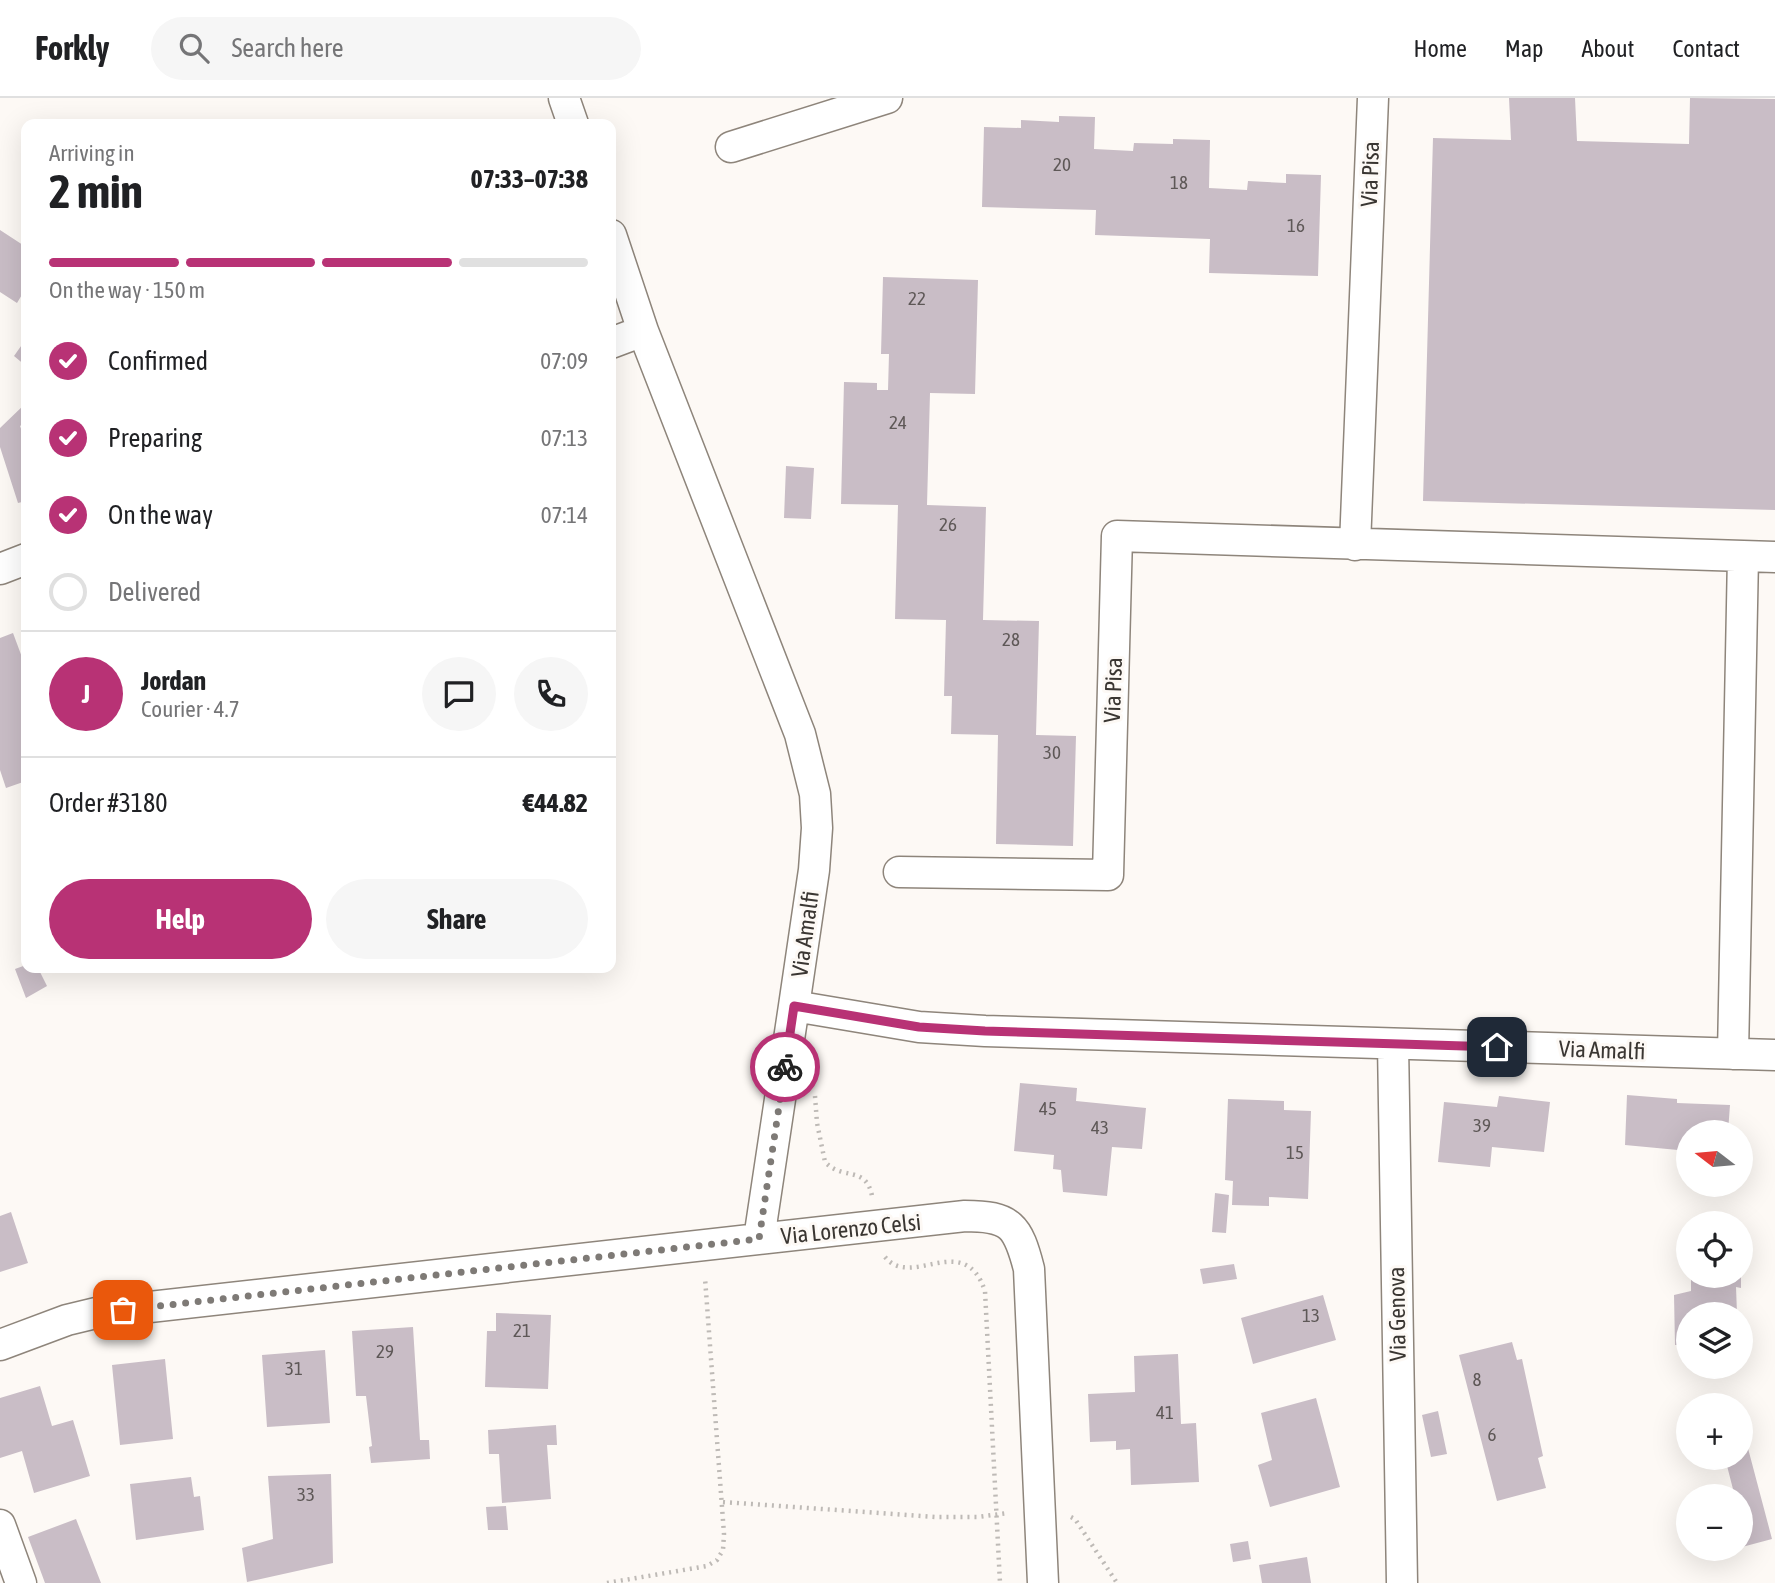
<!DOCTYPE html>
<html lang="en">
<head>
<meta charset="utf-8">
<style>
  body { margin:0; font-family:"Asap Condensed",sans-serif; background:#f6f6f6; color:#202124; height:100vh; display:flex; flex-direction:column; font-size:26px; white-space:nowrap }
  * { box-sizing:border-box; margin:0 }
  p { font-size:23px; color:#757577 }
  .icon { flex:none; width:38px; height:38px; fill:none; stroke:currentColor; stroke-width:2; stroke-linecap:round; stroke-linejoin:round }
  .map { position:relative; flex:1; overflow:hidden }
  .details { position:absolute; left:21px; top:21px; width:595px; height:854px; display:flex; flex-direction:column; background:#fff; border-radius:14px; box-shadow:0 7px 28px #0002 }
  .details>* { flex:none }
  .needle { width:46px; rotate:286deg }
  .controls { position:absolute; left:1676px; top:1022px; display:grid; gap:14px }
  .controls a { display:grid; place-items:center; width:77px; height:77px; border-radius:50%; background:#fff; box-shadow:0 7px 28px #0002; font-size:35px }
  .pin { position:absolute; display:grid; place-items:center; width:60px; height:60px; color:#fff; margin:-30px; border-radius:14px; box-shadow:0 4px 10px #0006 }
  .courier { position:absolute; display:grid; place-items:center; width:70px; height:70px; margin:-35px; border:5px solid #b83275; border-radius:50%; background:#fff; color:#222; box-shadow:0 2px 9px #0007 }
  .summary em { font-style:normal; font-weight:700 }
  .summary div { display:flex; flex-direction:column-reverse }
  .summary { display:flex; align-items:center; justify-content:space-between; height:119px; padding:0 28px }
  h1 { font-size:46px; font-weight:700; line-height:52px }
  .bar { display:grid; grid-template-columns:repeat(4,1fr); gap:10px 7px; align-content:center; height:84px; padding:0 28px }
  .bar i { height:9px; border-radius:5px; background:#e0e0e0 }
  .bar .on { background:#b83275 }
  .bar p { grid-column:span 4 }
  .line { display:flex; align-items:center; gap:18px; padding:0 28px; border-top:2px solid #e0e0e0 }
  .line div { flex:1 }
  .round { display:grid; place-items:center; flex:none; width:74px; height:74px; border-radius:37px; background:#f6f6f6 }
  ol { padding:0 28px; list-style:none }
  li { display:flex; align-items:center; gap:21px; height:77px }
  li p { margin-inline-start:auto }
  li .icon { padding:7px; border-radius:50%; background:#b83275; color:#fff; stroke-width:4 }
  li:last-child { color:#757577 }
  li i { width:38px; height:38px; border:4px solid #e0e0e0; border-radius:50% }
  .action { display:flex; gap:14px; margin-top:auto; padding:14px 28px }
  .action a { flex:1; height:80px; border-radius:42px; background:#b83275; color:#fff; font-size:28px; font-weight:700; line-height:80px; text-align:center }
  .action a+a { background:#f6f6f6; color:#202124 }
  header { display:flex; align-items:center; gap:42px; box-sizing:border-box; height:98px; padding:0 35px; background:#fff; border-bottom:2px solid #e0e0e0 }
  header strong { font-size:33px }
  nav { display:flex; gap:38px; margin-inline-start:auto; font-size:24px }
  .search { width:490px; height:63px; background:#f6f6f6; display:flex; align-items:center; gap:18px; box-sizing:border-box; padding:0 24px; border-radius:38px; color:#757577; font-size:26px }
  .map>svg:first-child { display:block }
  .building { fill:#c9bdc6 }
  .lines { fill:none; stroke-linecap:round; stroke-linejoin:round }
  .minor-casing { stroke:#8e857b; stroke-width:33 }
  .path { stroke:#bebab6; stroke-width:4.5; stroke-dasharray:2 5; stroke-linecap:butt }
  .minor { stroke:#fff; stroke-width:30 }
  .done { stroke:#7e7a76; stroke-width:7; stroke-dasharray:0 12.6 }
  .route { stroke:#b83275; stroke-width:9 }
  .labels { text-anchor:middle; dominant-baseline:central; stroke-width:6; stroke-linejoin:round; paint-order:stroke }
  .number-label { font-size:19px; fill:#5e5857 }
  .street-label { font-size:23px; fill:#3a3632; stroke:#fdf9f5 }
</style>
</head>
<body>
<header>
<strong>Forkly</strong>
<div class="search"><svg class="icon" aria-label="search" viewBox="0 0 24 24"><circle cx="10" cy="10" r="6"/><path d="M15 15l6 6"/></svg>Search here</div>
<nav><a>Home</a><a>Map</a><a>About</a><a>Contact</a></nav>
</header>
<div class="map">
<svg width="1775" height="1485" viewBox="0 0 1775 1485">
  <rect width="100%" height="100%" fill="#fdf9f5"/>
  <path class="building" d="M1509 0H1575L1577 43 1689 46 1690 0 1775 1V412L1423 403 1433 40 1511 42Z
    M1059 18 1095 19 1094 51 1133 53 1134 45 1173 46V41L1210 42 1209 90 1247 92 1248 83 1286 85V76L1321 77 1318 178 1209 175 1210 141 1095 137 1096 112 982 109 984 29 1021 30V22L1059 24Z
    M0 132 26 149V171L23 175 26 177V190L17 205 0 194Z
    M883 179 978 182 975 296 930 295 927 407 986 409 983 522 1039 523 1036 637 1076 638 1073 748 996 746 998 637 951 636 952 598H944L946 522 895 521 898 407 841 406 844 284 877 285V292H888L889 256H881Z
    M26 241V268L14 258Z
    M26 305V323L20 328 26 344V403L18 405 0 349V330Z
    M786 368 814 370 811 421 784 420Z
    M13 535 26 570V683L6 690 0 672V540Z
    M26 867V870H38L47 888 26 900 15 871Z
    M1020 985 1077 990 1076 1003 1146 1010 1142 1051 1112 1049 1107 1098 1063 1094 1061 1072 1053 1071 1054 1057 1014 1053Z
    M1627 997 1677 1001V1005L1730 1007 1728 1034H1689V1069L1679 1068 1678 1052 1625 1047Z
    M1499 998 1550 1004 1544 1054 1492 1049 1490 1069 1438 1064 1444 1004 1497 1009Z
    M1228 1001 1284 1003V1012L1311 1013 1308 1101 1269 1099V1108L1232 1107 1233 1083 1225 1082Z
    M1215 1095 1229 1097 1226 1135 1212 1134Z
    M11 1114 28 1165 0 1174V1118Z
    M1234 1166 1237 1181 1203 1186 1200 1171Z
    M1691 1178H1741V1190L1736 1189 1737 1216H1689V1247H1675L1674 1197 1691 1193Z
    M1323 1197 1336 1242 1253 1266 1241 1220Z
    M496 1215 551 1217 548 1291 485 1289 487 1233H496Z
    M413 1229 420 1342H429L430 1361 371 1365 369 1349 372 1348 366 1298H356L352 1233Z
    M1512 1244 1517 1262 1522 1261 1543 1358 1538 1360 1546 1390 1497 1403 1459 1257Z
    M325 1252 330 1325 267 1329 262 1257Z
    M1178 1256 1181 1326 1196 1325 1199 1384 1131 1387 1130 1351 1116 1352V1343L1090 1344 1088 1296 1135 1294 1134 1258Z
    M165 1261 173 1341 120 1347 112 1267Z
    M40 1288 52 1328 73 1322 90 1378 34 1395 22 1353 0 1360V1300Z
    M1316 1300 1340 1389 1270 1409 1258 1367 1272 1362 1261 1315Z
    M1438 1313 1447 1356 1431 1359 1422 1317Z
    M556 1327 557 1347H547L551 1401 502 1405 499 1356H489L488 1332Z
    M1745 1339 1772 1441 1742 1449 1741 1398H1725L1734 1395 1725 1360H1741V1340Z
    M331 1376 333 1465 247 1484 242 1450 273 1441 268 1378Z
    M191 1379 194 1399 200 1398 204 1432 136 1442 130 1386Z
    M506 1408 508 1432H488L486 1409Z
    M76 1421 101 1485H45L28 1439Z
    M1248 1443 1251 1461 1233 1464 1230 1446Z
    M1307 1459 1311 1485H1262L1259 1467Z"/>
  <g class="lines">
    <defs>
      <path id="minor" d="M564 0 573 26
        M731 49 887 0
        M611 137 643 233 611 245
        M643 233 800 636 815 696 817 730 814 772 794 908 919 929 985 933 1775 957
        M1355 447 1373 0
        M0 471 26 461
        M899 774 1108 777 1117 438 1775 459
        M1393 946 1402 1485
        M1733 956 1743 458
        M759 1141 794 908
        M0 1247 67 1222 96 1215 965 1118C1011 1118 1018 1128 1029 1171L1043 1485
        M0 1427 21 1485"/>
    </defs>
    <use href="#minor" class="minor-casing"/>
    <path class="path" d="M815 998 817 1025 825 1064C843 1083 866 1067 872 1098
      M885 1159C912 1192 964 1131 985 1193L1000 1485
      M723 1404 936 1419H977L1008 1415
      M1071 1419 1075 1421 1117 1485
      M607 1485 707 1468 717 1462 723 1452 724 1436 705 1180"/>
    <use href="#minor" class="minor"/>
  </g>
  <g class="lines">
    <path class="done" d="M123 1212 759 1141 785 969"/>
    <path class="route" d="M785 969 794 908 919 929 985 933 1497 949"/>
  </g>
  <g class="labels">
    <g class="number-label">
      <text x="1062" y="66">20</text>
      <text x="1179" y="84">18</text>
      <text x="1296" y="127">16</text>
      <text x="917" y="200">22</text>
      <text x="898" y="324">24</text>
      <text x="948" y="426">26</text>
      <text x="1011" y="541">28</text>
      <text x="1052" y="654">30</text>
      <text x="1048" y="1010">45</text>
      <text x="1482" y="1027">39</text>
      <text x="1100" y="1029">43</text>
      <text x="1295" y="1054">15</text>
      <text x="1311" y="1217">13</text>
      <text x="522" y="1232">21</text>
      <text x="385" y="1253">29</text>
      <text x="294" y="1270">31</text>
      <text x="1477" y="1281">8</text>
      <text x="1165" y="1314">41</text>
      <text x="1492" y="1336">6</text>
      <text x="306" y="1396">33</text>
    </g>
    <g class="street-label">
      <text transform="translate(1370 76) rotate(-88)">Via Pisa</text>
      <text transform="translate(1113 592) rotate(-88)">Via Pisa</text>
      <text transform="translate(805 836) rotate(-82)">Via Amalfi</text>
      <text transform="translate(1602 952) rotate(2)">Via Amalfi</text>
      <text transform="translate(851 1131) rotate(-6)">Via Lorenzo Celsi</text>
      <text transform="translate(1397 1216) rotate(-91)">Via Genova</text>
    </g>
  </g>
</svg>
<div class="controls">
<a><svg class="needle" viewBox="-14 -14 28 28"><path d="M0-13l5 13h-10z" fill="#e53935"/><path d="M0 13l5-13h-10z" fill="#757577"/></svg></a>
<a><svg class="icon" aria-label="locate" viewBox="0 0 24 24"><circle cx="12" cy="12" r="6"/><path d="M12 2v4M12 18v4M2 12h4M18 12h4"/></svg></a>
<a><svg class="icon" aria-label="layers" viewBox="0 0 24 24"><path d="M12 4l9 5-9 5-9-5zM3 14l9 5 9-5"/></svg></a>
<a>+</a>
<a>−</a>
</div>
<div class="pin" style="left:123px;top:1212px;background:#ea580c"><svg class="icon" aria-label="bag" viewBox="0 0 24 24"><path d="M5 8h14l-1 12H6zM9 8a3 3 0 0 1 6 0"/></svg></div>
<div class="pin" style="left:1497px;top:949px;background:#1f2937"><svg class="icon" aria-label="home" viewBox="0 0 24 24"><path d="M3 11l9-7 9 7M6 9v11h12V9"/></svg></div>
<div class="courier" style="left:785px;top:969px"><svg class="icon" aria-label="bike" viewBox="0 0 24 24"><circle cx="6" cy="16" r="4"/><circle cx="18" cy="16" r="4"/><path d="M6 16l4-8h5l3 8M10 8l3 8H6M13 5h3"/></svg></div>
<section class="details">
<div class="summary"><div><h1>2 min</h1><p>Arriving in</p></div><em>07:33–07:38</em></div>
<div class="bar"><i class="on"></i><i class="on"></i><i class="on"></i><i></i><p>On the way · 150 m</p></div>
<ol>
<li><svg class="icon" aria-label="check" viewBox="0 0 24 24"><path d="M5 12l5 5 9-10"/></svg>Confirmed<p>07:09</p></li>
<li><svg class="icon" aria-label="check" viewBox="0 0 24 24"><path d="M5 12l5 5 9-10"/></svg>Preparing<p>07:13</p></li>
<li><svg class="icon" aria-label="check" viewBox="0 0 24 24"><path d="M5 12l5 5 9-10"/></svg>On the way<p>07:14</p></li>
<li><i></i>Delivered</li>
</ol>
<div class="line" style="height:126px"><b class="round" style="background:#b83275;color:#fff">J</b><div><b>Jordan</b><p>Courier · 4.7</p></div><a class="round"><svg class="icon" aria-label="chat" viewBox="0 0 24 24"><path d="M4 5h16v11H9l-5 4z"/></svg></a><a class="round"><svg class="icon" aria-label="phone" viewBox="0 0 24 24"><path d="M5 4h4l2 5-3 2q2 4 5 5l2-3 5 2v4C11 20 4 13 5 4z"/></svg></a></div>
<div class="line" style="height:91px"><div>Order #3180</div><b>€44.82</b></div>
<div class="action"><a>Help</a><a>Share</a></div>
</section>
</div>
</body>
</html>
